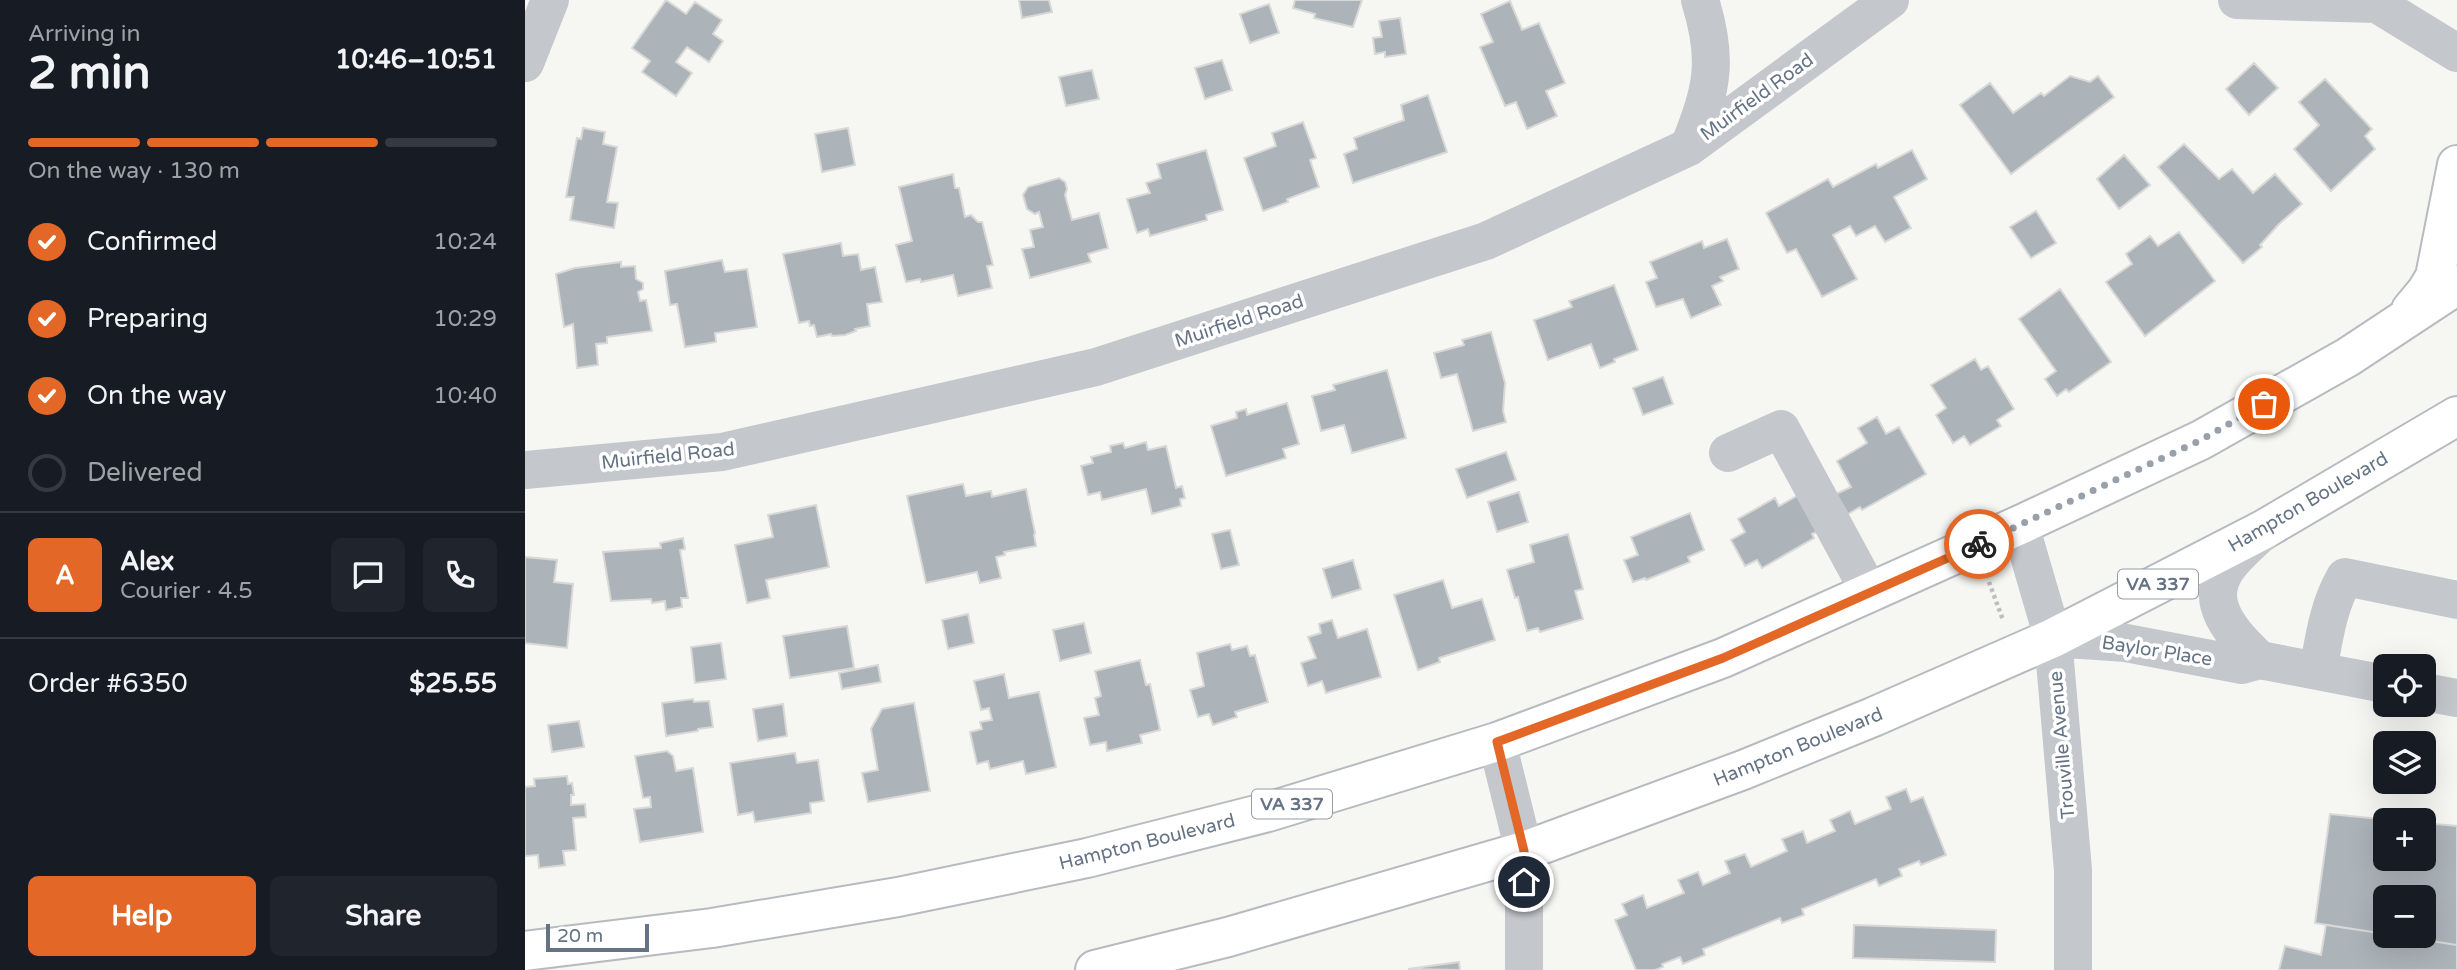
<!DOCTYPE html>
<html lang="en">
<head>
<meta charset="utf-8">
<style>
  body { margin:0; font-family:"Varela Round",sans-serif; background:#20242c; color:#f1f3f6; height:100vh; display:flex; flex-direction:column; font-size:26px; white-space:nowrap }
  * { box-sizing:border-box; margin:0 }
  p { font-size:23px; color:#9ea1a6 }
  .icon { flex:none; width:38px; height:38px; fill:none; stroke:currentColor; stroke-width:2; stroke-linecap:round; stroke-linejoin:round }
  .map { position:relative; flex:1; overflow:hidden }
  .panel { display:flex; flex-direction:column; background:#171b24; width:525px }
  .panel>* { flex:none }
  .tools { position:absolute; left:1848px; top:654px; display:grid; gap:14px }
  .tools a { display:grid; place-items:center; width:63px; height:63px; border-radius:10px; background:#171b24; box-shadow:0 7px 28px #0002; font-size:35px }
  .scale { position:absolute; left:21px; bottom:18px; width:103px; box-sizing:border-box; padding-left:7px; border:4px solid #657384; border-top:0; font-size:19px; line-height:24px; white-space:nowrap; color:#657384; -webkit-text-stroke:5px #fff; paint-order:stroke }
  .pin { position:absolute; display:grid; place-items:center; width:60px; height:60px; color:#fff; margin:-30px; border:4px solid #fff; border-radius:50%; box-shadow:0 2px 7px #0007 }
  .courier { position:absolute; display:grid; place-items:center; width:70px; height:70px; margin:-35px; border:5px solid #e36827; border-radius:50%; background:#fff; color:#222; box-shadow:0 2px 9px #0007 }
  .head em { font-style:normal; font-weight:700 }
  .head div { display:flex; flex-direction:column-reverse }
  .head { display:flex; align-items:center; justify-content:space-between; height:119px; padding:0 28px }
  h1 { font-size:46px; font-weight:700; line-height:52px }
  .bar { display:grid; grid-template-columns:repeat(4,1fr); gap:10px 7px; align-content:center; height:84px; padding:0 28px }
  .bar i { height:9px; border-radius:5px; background:#363941 }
  .bar .on { background:#e36827 }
  .bar p { grid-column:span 4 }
  .line { display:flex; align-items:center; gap:18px; padding:0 28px; border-top:2px solid #363941 }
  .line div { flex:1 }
  .round { display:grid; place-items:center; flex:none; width:74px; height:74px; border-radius:10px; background:#20242c }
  ol { padding:0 28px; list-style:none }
  li { display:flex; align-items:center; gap:21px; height:77px }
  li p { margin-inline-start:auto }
  li .icon { padding:7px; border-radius:50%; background:#e36827; color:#fff; stroke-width:4 }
  li:last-child { color:#9ea1a6 }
  li i { width:38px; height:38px; border:4px solid #363941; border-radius:50% }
  .button { display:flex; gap:14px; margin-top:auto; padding:14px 28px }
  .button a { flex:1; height:80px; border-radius:10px; background:#e36827; color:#fff; font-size:28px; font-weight:700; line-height:80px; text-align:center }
  .button a+a { background:#20242c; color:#f1f3f6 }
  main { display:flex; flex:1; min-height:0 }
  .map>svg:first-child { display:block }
  .building { fill:#acb3b9; stroke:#d8d8d6; stroke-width:2 }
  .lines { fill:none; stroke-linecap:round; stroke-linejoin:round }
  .major-casing { stroke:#b7babf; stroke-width:42 }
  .path { stroke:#bcbec0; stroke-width:4.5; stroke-dasharray:3.5 3.5; stroke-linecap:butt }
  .minor { stroke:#c4c7cb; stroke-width:38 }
  .major { stroke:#fff; stroke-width:38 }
  .done { stroke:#98a1ab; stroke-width:7; stroke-dasharray:0 12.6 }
  .route { stroke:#e36827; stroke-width:9 }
  .labels { text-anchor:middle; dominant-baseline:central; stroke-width:7; stroke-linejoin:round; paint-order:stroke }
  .shield { fill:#fff; stroke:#939da9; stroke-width:2 }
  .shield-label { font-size:18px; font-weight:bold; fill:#657384 }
  .street-label { font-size:19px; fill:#657384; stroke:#fff }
</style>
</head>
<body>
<main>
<section class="panel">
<div class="head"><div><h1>2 min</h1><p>Arriving in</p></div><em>10:46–10:51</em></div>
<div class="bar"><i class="on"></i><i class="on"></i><i class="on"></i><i></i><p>On the way · 130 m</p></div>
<ol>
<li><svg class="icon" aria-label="check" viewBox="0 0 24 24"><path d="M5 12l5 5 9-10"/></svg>Confirmed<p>10:24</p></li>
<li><svg class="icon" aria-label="check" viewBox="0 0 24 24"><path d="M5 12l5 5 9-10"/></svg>Preparing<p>10:29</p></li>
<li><svg class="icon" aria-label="check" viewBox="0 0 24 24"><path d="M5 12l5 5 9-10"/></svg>On the way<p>10:40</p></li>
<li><i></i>Delivered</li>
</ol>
<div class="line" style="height:126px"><b class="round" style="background:#e36827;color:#fff">A</b><div><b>Alex</b><p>Courier · 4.5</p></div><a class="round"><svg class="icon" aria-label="chat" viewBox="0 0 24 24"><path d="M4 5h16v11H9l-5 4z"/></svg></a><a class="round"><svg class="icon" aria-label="phone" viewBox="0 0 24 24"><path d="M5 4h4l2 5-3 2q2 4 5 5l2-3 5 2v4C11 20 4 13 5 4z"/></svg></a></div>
<div class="line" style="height:91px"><div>Order #6350</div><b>$25.55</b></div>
<div class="button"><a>Help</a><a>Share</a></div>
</section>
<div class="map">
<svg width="1932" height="970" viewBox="0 0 1932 970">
  <rect width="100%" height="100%" fill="#f6f7f3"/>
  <path class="building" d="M141 0 161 14 170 2 197 20 188 34 198 41 184 62 162 47 151 62 167 73 151 96 117 72 125 61 107 48Z
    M494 0H524L527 12 497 18Z
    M770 0H837L828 27 789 18 790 14 768 8Z
    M985 1 997 30 1014 23 1040 83 1021 91 1032 116 1002 129 991 102 980 106 955 47 968 42 956 14Z
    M744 4 754 33 725 43 715 14Z
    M875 18 881 54 860 57V52L850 54 848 38 857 37 854 21Z
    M697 60 707 90 680 99 670 68Z
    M1729 63 1753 88 1724 115 1701 89Z
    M567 70 574 99 541 106 534 77Z
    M1545 76 1565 82 1573 76 1589 97 1486 174 1435 105 1465 83 1488 113 1516 93 1519 96Z
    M1800 79 1847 129 1840 136 1850 149 1806 191 1769 149 1794 125 1774 102Z
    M903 95 922 152 828 183 819 154 832 149 829 138 879 120 876 105Z
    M778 122 791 158 785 160 794 187 762 199 763 202 738 211 719 158 751 146 747 133Z
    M58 128 80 132 78 144 92 147 82 202 93 203 89 228 45 220 49 197H41L52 138 56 139Z
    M323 128 330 165 297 172 290 134Z
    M1659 144 1694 179 1707 169 1728 193 1750 174 1777 204 1754 224 1735 245 1737 247 1718 263 1633 167Z
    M681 150 698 210 681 215 682 220 625 236 623 229 612 233 602 199 625 193 621 183 636 178 632 164Z
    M1387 150 1402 179 1369 197 1386 228 1360 242 1350 226 1331 236 1325 226 1308 235 1332 279 1297 297 1271 249 1262 253 1241 213 1303 179 1308 187 1351 164 1353 168Z
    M1599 155 1625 185 1594 209 1572 179Z
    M428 174 430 188H434L440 217 446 215 453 222H457L468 265 462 266 467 288 433 296 428 275 396 282 395 279 381 282 371 245 387 241 374 187Z
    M534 178 540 182 542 189 540 195 547 220 574 213 583 248 563 254 566 262 505 278 497 249 509 247 505 230 518 227 514 212 510 214 502 209 498 195 503 187Z
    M1511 211 1531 243 1506 258 1485 227Z
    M1654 232 1690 281 1620 336 1581 282 1607 264 1601 254 1625 236 1633 246Z
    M1202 239 1214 269 1195 277 1198 281 1187 286 1196 305 1166 318 1158 299 1131 307 1121 282 1132 278 1125 262 1177 241 1179 248Z
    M316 243 318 256 333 254 336 270 350 267 357 302 342 304 345 326 330 329 331 331 320 335 307 336 306 334 292 337 289 325 285 326 284 321 274 323 258 254Z
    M197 260 200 272 222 269 232 327 190 333 191 342 160 347 152 304 145 305 140 271Z
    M96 262V267L110 266 111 279 118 283V289L113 292 115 301 121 300 127 331 82 337V343L71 344 73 365 52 368 48 324 39 327 31 274 50 268Z
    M1089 285 1113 350 1089 359 1090 362 1075 368 1066 344 1023 360 1009 320 1047 307 1044 301Z
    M1535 289 1586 362 1544 392 1541 389 1532 396 1520 379 1531 371 1494 319Z
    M966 332 980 383 978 411 981 422 948 431 932 374 916 378 909 353 939 345 937 340Z
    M1450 359 1456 370 1463 366 1489 409 1472 420 1476 426 1445 445 1439 436 1428 443 1411 415 1421 408 1406 385Z
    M862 370 881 438 827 453 819 425 796 431 787 396 810 390 808 385Z
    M1138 377 1148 404 1118 415 1108 388Z
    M762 403 774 444 758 449 761 458 701 476 686 426 712 418 711 412 721 409 722 415Z
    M1352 417 1361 434 1374 427 1401 474 1337 510 1335 507 1323 514 1311 494 1326 487 1312 461 1342 443 1333 428Z
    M621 442 623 450 641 446 651 488 657 486 660 498 655 499 656 506 627 514 621 489 577 500 575 492 563 495 556 466 568 463 566 457 586 452 585 446 598 443 600 448Z
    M981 452 991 480 942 498 931 469Z
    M438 484 441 496 466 491 467 497 501 489 510 533 509 535 511 546 479 552 480 555 471 557 476 578 455 583 452 572 401 583 382 496Z
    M994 492 1003 522 972 532 963 502Z
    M1279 492 1299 528 1287 534 1289 538 1237 568 1232 560 1220 566 1206 540 1220 532 1213 519 1250 498 1254 506Z
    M291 505 304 567 241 580 245 598 222 603 210 545 248 537 243 515Z
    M1165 513 1179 550 1163 557 1165 562 1121 580 1120 578 1108 582 1099 560 1113 555 1106 537Z
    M705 530 714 565 696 569 687 534Z
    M1043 534 1058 589 1050 591 1058 619 1015 632 1013 628 1002 631 993 597 990 598 982 570 1009 562 1005 545Z
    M158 538 160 549 155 550 163 598H156L157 607 141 610 140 601 127 603 126 599 86 601 78 552 136 548 135 543Z
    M0 557 32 560 29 582 48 584 42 648 0 643Z
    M828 560 836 589 807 598 798 569Z
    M918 580 927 608 957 599 970 640 914 658 915 662 893 670 869 595Z
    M443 614 449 643 423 649 417 620Z
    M807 620 813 638 842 629 856 677 801 693 797 681 783 686 776 663 791 658 783 637 796 633 794 624Z
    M559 623 566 653 535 661 528 630Z
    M322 626 329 668 265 678 258 636Z
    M196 643 201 679 170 683 166 647Z
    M705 644 707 650 722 646 725 656 730 655 743 702 710 712 712 717 688 725 684 714 673 717 665 690 679 686 672 653Z
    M615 660 621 685 625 684 635 730 615 735 617 743 582 751 581 742 565 745 559 718 574 715 570 698 576 696 570 671Z
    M353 665 356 682 317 689 314 673Z
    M479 674 484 698 514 692 531 767 501 774 498 761 465 769 463 761 452 764 445 732 457 729 455 722 467 720 464 708 456 710 449 681Z
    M168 699 169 702 184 701 188 727 173 729V731L141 736 137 703Z
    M389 703 405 791 343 802 337 773 353 770 346 729 357 709Z
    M258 704 262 736 233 741 228 709Z
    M54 721 59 747 27 752 23 725Z
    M142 751 148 756 151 771 168 768 178 832 115 842 109 809 126 807 125 797 118 798 110 756Z
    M270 753 272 763 293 760 299 801 285 803 286 813 230 822 228 812 213 815 205 763Z
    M42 776 43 784 47 783 49 795H46V805L60 804 61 817 48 818 51 850 38 851 40 865 14 868 13 855 0 856V787L10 786 9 779Z
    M1381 789 1386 802 1398 797 1421 855 1396 865 1394 861 1374 869 1377 876 1354 886 1351 879 1277 909 1279 915 1257 923 1255 918 1178 949 1180 955 1158 964 1155 957 1137 964 1138 967 1130 970H1111L1090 920 1102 915 1097 904 1118 895 1122 908 1159 893 1153 880 1173 872 1178 885 1205 873 1200 861 1220 854 1226 867 1262 851 1257 839 1278 831 1282 843 1310 831 1305 820 1325 811 1330 824 1366 809 1361 797Z
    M1805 814 1875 821H1860V859H1899V823L1932 826V945L1874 936H1899V898H1860V934L1790 923Z
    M1329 925 1471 930 1470 962 1328 958Z
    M1801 925 1860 934V936H1874L1932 945V970H1754L1760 946 1796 955Z
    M934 962 935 970 883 969Z"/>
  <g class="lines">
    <defs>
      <path id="major" d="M1886 310 1901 292 1910 277 1932 165
        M0 951 187 928 373 897 562 858 743 812 972 742 1198 658 1495 525 1676 440 1823 357 1932 285
        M570 970 703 937 999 851 1218 770 1348 717 1528 638 1738 530 1932 416"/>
    </defs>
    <use href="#major" class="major-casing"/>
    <path class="path" d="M1464 582 1478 620"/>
    <path class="minor" d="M1712 0 1852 4 1932 53
      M0 63 25 0
      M1164 147C1187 89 1194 61 1175 0
      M1203 453 1256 429 1345 593
      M0 470 197 452 571 367 961 241 1164 147 1365 0
      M1495 525 1528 638 1548 870V970
      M1528 638 1601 643 1717 665 1735 660 1860 684
      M1735 660C1708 634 1674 601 1706 563 1715 552 1727 542 1737 532
      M1793 671C1799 639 1803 606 1820 577L1932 600
      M1899 692 1932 698
      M972 742 999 851V970"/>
    <use href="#major" class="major"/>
  </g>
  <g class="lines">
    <path class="done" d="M1454 544 1676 440 1739 404"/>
    <path class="route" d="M999 882V851L972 742 1198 658 1454 544"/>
  </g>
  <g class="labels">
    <g class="shield">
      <rect x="1593" y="569.5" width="80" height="29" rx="5"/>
      <rect x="727" y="789.5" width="80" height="29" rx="5"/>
    </g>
    <g class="shield-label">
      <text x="1633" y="584">VA 337</text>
      <text x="767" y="804">VA 337</text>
    </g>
    <g class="street-label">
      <text transform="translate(1232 97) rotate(-36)">Muirfield Road</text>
      <text transform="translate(714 321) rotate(-18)">Muirfield Road</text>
      <text transform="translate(143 456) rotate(-6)">Muirfield Road</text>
      <text transform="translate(1783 502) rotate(-30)">Hampton Boulevard</text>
      <text transform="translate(1632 651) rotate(9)">Baylor Place</text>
      <text transform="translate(1537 745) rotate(-95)">Trouville Avenue</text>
      <text transform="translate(1273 747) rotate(-22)">Hampton Boulevard</text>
      <text transform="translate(622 842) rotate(-14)">Hampton Boulevard</text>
    </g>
  </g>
</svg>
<div class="tools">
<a><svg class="icon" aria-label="locate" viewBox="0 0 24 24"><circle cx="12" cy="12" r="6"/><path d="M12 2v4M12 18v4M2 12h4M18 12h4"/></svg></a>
<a><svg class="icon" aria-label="layers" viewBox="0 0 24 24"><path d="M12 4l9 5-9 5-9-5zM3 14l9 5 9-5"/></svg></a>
<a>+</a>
<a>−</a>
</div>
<div class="scale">20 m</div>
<div class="pin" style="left:1739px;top:404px;background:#ea580c"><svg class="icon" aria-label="bag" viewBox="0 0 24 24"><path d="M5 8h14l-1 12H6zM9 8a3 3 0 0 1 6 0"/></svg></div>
<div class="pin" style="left:999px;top:882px;background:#1f2937"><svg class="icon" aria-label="home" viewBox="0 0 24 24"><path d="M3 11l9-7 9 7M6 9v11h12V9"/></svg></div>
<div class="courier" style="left:1454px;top:544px"><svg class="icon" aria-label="bike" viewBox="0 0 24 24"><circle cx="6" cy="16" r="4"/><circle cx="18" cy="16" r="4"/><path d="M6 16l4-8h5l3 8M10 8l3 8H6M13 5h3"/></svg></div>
</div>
</main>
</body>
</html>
